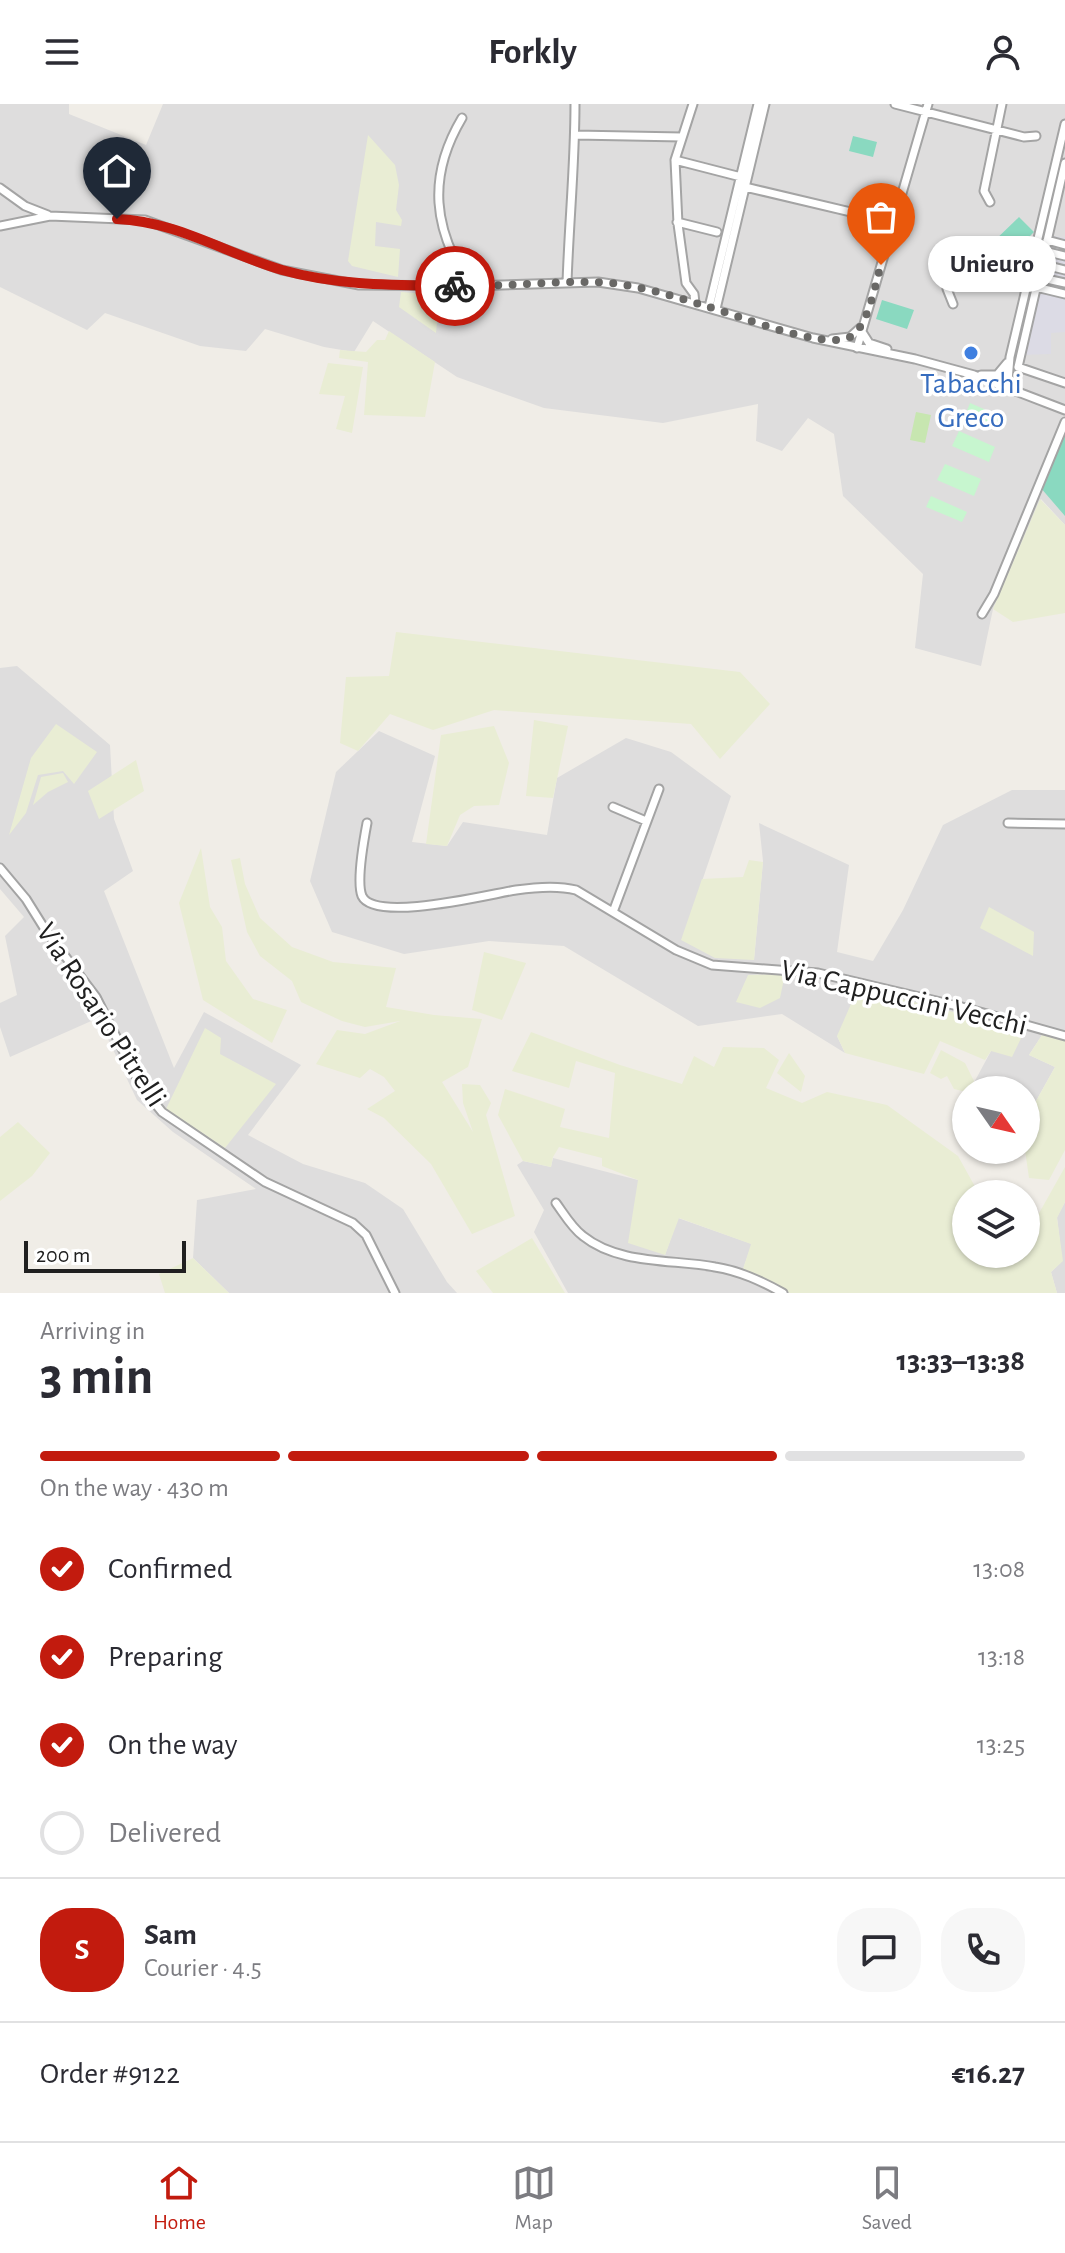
<!DOCTYPE html>
<html lang="en">
<head>
<meta charset="utf-8">
<style>
  body { margin:0; font-family:"Alegreya Sans",sans-serif; background:#f7f7f7; color:#2b2b33; height:100vh; display:flex; flex-direction:column; font-size:30px; white-space:nowrap }
  * { box-sizing:border-box; margin:0 }
  p { font-size:26px; color:#7c7c81 }
  .icon { flex:none; width:44px; height:44px; fill:none; stroke:currentColor; stroke-width:2; stroke-linecap:round; stroke-linejoin:round }
  .map { position:relative; height:1189px; overflow:hidden }
  .details { display:flex; flex-direction:column; background:#fff; flex:1 }
  .details>* { flex:none }
  .needle { width:52px; rotate:124deg }
  .tools { position:absolute; left:952px; top:972px; display:grid; gap:16px }
  .tools a { display:grid; place-items:center; width:88px; height:88px; border-radius:50%; background:#fff; box-shadow:0 2px 6px #0004; font-size:40px }
  .scale { position:absolute; left:24px; bottom:20px; width:162px; box-sizing:border-box; padding-left:8px; border:4px solid #202020; border-top:0; font-size:22px; line-height:28px; white-space:nowrap; color:#202020; -webkit-text-stroke:6px #fff; paint-order:stroke }
  .pin { position:absolute; display:grid; place-items:center; width:68px; height:68px; color:#fff; margin:-82px -34px; border-radius:50% 50% 50% 0; rotate:-45deg; box-shadow:0 0 8px #0007 }
  .pin .icon { rotate:45deg }
  .courier { position:absolute; display:grid; place-items:center; width:80px; height:80px; margin:-40px; border:6px solid #c21b0e; border-radius:50%; background:#fff; color:#222; box-shadow:0 2px 10px #0007 }
  .bubble { position:absolute; height:56px; border-radius:28px; background:#fff; box-shadow:0 2px 6px #0004; font-size:26px; font-weight:600; line-height:56px; text-align:center }
  .summary em { font-style:normal; font-weight:600 }
  .summary div { display:flex; flex-direction:column-reverse }
  .summary { display:flex; align-items:center; justify-content:space-between; height:136px; padding:0 40px }
  h1 { font-size:52px; font-weight:600; line-height:60px }
  .bar { display:grid; grid-template-columns:repeat(4,1fr); gap:12px 8px; align-content:center; height:96px; padding:0 40px }
  .bar i { height:10px; border-radius:6px; background:#e1e1e2 }
  .bar .on { background:#c21b0e }
  .bar p { grid-column:span 4 }
  .line { display:flex; align-items:center; gap:20px; padding:0 40px; border-top:2px solid #e1e1e2 }
  .line div { flex:1 }
  .round { display:grid; place-items:center; flex:none; width:84px; height:84px; border-radius:32px; background:#f7f7f7 }
  ol { padding:0 40px; list-style:none }
  li { display:flex; align-items:center; gap:24px; height:88px }
  li p { margin-inline-start:auto }
  li .icon { padding:8px; border-radius:50%; background:#c21b0e; color:#fff; stroke-width:4 }
  li:last-child { color:#7c7c81 }
  li i { width:44px; height:44px; border:4px solid #e1e1e2; border-radius:50% }
  header { display:flex; justify-content:space-between; align-items:center; height:104px; padding:0 40px; background:#fff; font-size:36px; font-weight:600 }
  .tabs { display:flex; justify-content:space-around; align-items:center; height:112px; border-top:2px solid #e1e1e2; background:#fff; font-size:22px; color:#7c7c81 }
  .tabs a { display:grid; justify-items:center; gap:4px }
  .tabs .on { color:#c21b0e }
  .map>svg:first-child { display:block }
  .residential { fill:#dedddd }
  .farmland { fill:#e9edd4 }
  .grass { fill:#c7e6b0 }
  .park { fill:#c7f6cf }
  .pitch { fill:#8ad9c0 }
  .plaza { fill:#dcdbe5 }
  .lines { fill:none; stroke-linecap:round; stroke-linejoin:round }
  .minor-casing { stroke:#a4a4a4; stroke-width:11 }
  .minor { stroke:#fff; stroke-width:7 }
  .done { stroke:#696866; stroke-width:8; stroke-dasharray:0 14.4 }
  .route { stroke:#c21b0e; stroke-width:10 }
  .shop-dot { fill:#3f7fe0; stroke:#fff; stroke-width:3 }
  .labels { text-anchor:middle; dominant-baseline:central; stroke-width:7; stroke-linejoin:round; paint-order:stroke }
  .shop-label { font-size:30px; fill:#366cbe; stroke:#fff }
  .street-label { font-size:30px; fill:#202020; stroke:#fff }
</style>
</head>
<body>
<header><svg class="icon" aria-label="menu" viewBox="0 0 24 24"><path d="M4 6h16M4 12h16M4 18h16"/></svg>Forkly<svg class="icon" aria-label="person" viewBox="0 0 24 24"><circle cx="12" cy="8" r="4"/><path d="M4 21q1-7 8-7t8 7"/></svg></header>
<div class="map">
<svg width="1065" height="1189" viewBox="0 0 1065 1189">
  <rect width="100%" height="100%" fill="#f0ede7"/>
  <path class="residential" d="M0 0H69V10L146 41 163 0H1065V421L1041 395 993 505 981 562 915 544 923 470 843 392 834 330 808 314 782 347 756 337 758 300 663 319 544 304 457 273 373 217 354 248 324 243 265 225 246 247 200 242 105 209 87 226 0 183Z
    M17 562 110 641 114 715 133 767 104 787 174 964 204 908 301 961 248 1031 303 1060 365 1079 403 1105 447 1178 457 1189H229L193 1154 197 1096 256 1085 173 1028 137 996 98 914 10 953 0 923V899L17 891 5 832 24 813 0 785V564Z
    M379 627 435 652 412 738 447 742 463 718 547 731 557 674 626 634 671 648 731 692 682 836 754 856 763 757 759 719 849 761 837 848 873 857 903 806 943 721 1012 686H1065V937L1042 931 1029 951 1055 963 1026 1015V986H970L991 947 1025 926 837 932 845 949 782 910 698 922 564 842 489 837 404 850 332 828 310 777 336 668Z
    M553 1054 638 1076 665 1151 678 1114 752 1140 743 1165 790 1189H568L534 1128 544 1106 517 1061 523 1057 551 1063Z
    M1065 1098V1189H1057L1051 1168 1062 1157 1057 1113Z"/>
  <path class="farmland" d="M368 31 395 61 399 81 396 106 402 116 401 122 376 118 375 142 400 145 398 173 352 162 348 157Z
    M401 188 440 191 436 229 399 203Z
    M389 227 435 258 425 313 364 311 368 258 339 254 340 246 366 248 377 236H385Z
    M328 259 363 263 352 329 336 325 345 292 319 290Z
    M1040 395 1065 421V509L1013 518 993 505Z
    M396 528 740 568 770 600 720 655 691 620 494 606 433 626 390 610 358 647 340 639 346 573 389 572Z
    M534 616 568 622 553 694 526 692Z
    M56 620 97 648 74 680 63 667 38 671 26 709 9 731 31 654Z
    M494 622 509 659 499 701 474 702 460 711 447 742 426 740 441 631Z
    M136 656 144 687 99 715 88 687Z
    M63 669 68 678 48 688 33 701 41 673Z
    M201 744 210 803 222 823 226 857 253 895 287 906 272 939 203 896 179 799Z
    M240 754 245 780 260 814 292 843 333 858 396 864 386 903 434 911 482 915 468 963 442 978 473 1028 463 999 462 980 480 981 491 999 486 1011 515 1112 472 1130 431 1060 384 1014 367 1005 395 987 384 973 370 965 360 974 316 960 337 926 365 930 400 917 365 923 342 917 301 898 292 877 260 852 247 828 231 756Z
    M749 756 763 758 754 856 715 854 681 836 702 775 743 773Z
    M989 803 1034 828 1033 852 980 824Z
    M484 848 526 859 502 916 472 906Z
    M785 870 780 894 760 904 736 898 748 871Z
    M858 884 1025 926 1012 953 991 947 985 956 940 937 924 970 845 949 837 932Z
    M205 924 221 934 220 950 276 980 225 1044 166 1005Z
    M531 928 620 961 682 980 694 952 714 963 723 943 764 944 779 956 766 984 802 999 827 988 887 1001 958 1052 978 1088 999 1086 1004 1090H966V1150H1026V1106L1038 1111 1065 1063V1098L1057 1114 1063 1157 1051 1168 1057 1189H790L743 1165 751 1140 679 1114 665 1151 628 1139 638 1076 602 1062V1054L559 1043 553 1053 551 1063 523 1057 498 1011 505 985 565 1005 560 1023 609 1034 615 969 576 957 569 984 512 967Z
    M1042 931 1065 937V1046L1049 1076 1029 1074 1025 1046 1026 1015 1055 963 1029 951Z
    M941 946 965 959 974 977 970 986H966V988L954 985 947 972 941 975 930 969Z
    M789 949 805 972 801 988 777 969Z
    M18 1018 50 1049 32 1072 0 1097V1033Z
    M532 1134 565 1189H493L476 1167Z
    M193 1154 229 1189H165L159 1170Z"/>
  <path class="grass" d="M916 308 931 311 925 339 910 336Z"/>
  <path class="park" d="M970 299 1007 315 1003 325 966 309Z
    M959 327 995 343 989 358 952 342Z
    M945 360 981 375 974 392 937 376Z
    M931 392 967 408 962 418 926 403Z"/>
  <path class="pitch" d="M853 32 877 38 873 53 849 47Z
    M1019 113 1034 128 1005 157 990 141Z
    M882 196 914 206 907 225 876 215Z
    M1065 330V412L1040 383 1062 331Z"/>
  <path class="plaza" d="M1048 131 1065 134V228L1051 229V250L1020 251Z"/>
  <g class="lines">
    <defs>
      <path id="minor" d="M693 0 675 56 678 120 686 179 694 190 695 199
        M895 0 1024 33 1036 32
        M462 14C427 73 433 125 470 182
        M575 31 682 33
        M675 56 741 73
        M745 83 893 118
        M0 84 25 102 48 111
        M990 98 984 87 1002 0
        M677 118 717 128
        M0 122 50 112 145 116 282 166 359 181 470 182 598 178 638 184 813 234 915 255 974 271 1065 306
        M1047 136 1065 141
        M1044 147 1065 152
        M1041 160 1065 166
        M1038 173 1065 179
        M567 179C569 119 575 60 575 0
        M1036 183 1065 190
        M953 200 947 185 977 157 1030 168
        M709 203 758 0
        M716 205 765 0
        M862 228 869 239 887 245
        M832 235 850 233 860 224
        M857 244 928 0
        M1018 263 1065 59
        M1018 263 1065 279
        M981 271H997L1007 259
        M1011 286 1008 277 1010 253 1065 20
        M982 510 994 490 1065 318
        M613 703 646 717
        M367 719C364 735 356 777 362 792 375 819 490 790 516 786 536 783 557 781 576 786L676 846 712 861 818 869 962 903 1065 932
        M1008 719 1065 720
        M0 764 26 795 46 827 96 893 141 982 162 1008 265 1078 353 1119 366 1131 395 1189
        M613 808 659 685
        M556 1099C564 1110 572 1124 583 1132 619 1161 673 1155 715 1163 740 1167 761 1177 783 1189"/>
    </defs>
    <use href="#minor" class="minor-casing"/>
    <use href="#minor" class="minor"/>
  </g>
  <g class="lines">
    <path class="done" d="M455 182C502 183 549 177 595 178 633 179 672 192 709 203 739 212 823 246 850 233 868 224 875 180 881 161"/>
    <path class="route" d="M117 115C176 117 227 150 282 166 339 182 396 181 455 182"/>
  </g>
  <circle class="shop-dot" cx="971" cy="249" r="8"/>
  <g class="labels">
    <g class="shop-label">
      <text x="971" y="280">Tabacchi<tspan x="971" dy="34">Greco</tspan></text>
    </g>
    <g class="street-label">
      <text transform="translate(904 894) rotate(13)">Via Cappuccini Vecchi</text>
      <text transform="translate(101 911) rotate(57)">Via Rosario Pitrelli</text>
    </g>
  </g>
</svg>
<div class="tools">
<a><svg class="needle" viewBox="-14 -14 28 28"><path d="M0-13l5 13h-10z" fill="#e53935"/><path d="M0 13l5-13h-10z" fill="#7c7c81"/></svg></a>
<a><svg class="icon" aria-label="layers" viewBox="0 0 24 24"><path d="M12 4l9 5-9 5-9-5zM3 14l9 5 9-5"/></svg></a>
</div>
<div class="scale">200 m</div>
<div class="pin" style="left:881px;top:161px;background:#ea580c"><svg class="icon" aria-label="bag" viewBox="0 0 24 24"><path d="M5 8h14l-1 12H6zM9 8a3 3 0 0 1 6 0"/></svg></div>
<div class="pin" style="left:117px;top:115px;background:#1f2937"><svg class="icon" aria-label="home" viewBox="0 0 24 24"><path d="M3 11l9-7 9 7M6 9v11h12V9"/></svg></div>
<div class="courier" style="left:455px;top:182px"><svg class="icon" aria-label="bike" viewBox="0 0 24 24"><circle cx="6" cy="16" r="4"/><circle cx="18" cy="16" r="4"/><path d="M6 16l4-8h5l3 8M10 8l3 8H6M13 5h3"/></svg></div>
<div class="bubble" style="left:928px;top:132px;width:128px">Unieuro</div>
</div>
<section class="details">
<div class="summary"><div><h1>3 min</h1><p>Arriving in</p></div><em>13:33–13:38</em></div>
<div class="bar"><i class="on"></i><i class="on"></i><i class="on"></i><i></i><p>On the way · 430 m</p></div>
<ol>
<li><svg class="icon" aria-label="check" viewBox="0 0 24 24"><path d="M5 12l5 5 9-10"/></svg>Confirmed<p>13:08</p></li>
<li><svg class="icon" aria-label="check" viewBox="0 0 24 24"><path d="M5 12l5 5 9-10"/></svg>Preparing<p>13:18</p></li>
<li><svg class="icon" aria-label="check" viewBox="0 0 24 24"><path d="M5 12l5 5 9-10"/></svg>On the way<p>13:25</p></li>
<li><i></i>Delivered</li>
</ol>
<div class="line" style="height:144px"><b class="round" style="background:#c21b0e;color:#fff">S</b><div><b>Sam</b><p>Courier · 4.5</p></div><a class="round"><svg class="icon" aria-label="chat" viewBox="0 0 24 24"><path d="M4 5h16v11H9l-5 4z"/></svg></a><a class="round"><svg class="icon" aria-label="phone" viewBox="0 0 24 24"><path d="M5 4h4l2 5-3 2q2 4 5 5l2-3 5 2v4C11 20 4 13 5 4z"/></svg></a></div>
<div class="line" style="height:104px"><div>Order #9122</div><b>€16.27</b></div>
</section>
<nav class="tabs">
<a class="on"><svg class="icon" aria-label="home" viewBox="0 0 24 24"><path d="M3 11l9-7 9 7M6 9v11h12V9"/></svg>Home</a>
<a><svg class="icon" aria-label="map" viewBox="0 0 24 24"><path d="M3 6l6-2 6 2 6-2v14l-6 2-6-2-6 2zM9 4v14M15 6v14"/></svg>Map</a>
<a><svg class="icon" aria-label="saved" viewBox="0 0 24 24"><path d="M7 4h10v16l-5-4-5 4z"/></svg>Saved</a>
</nav>
</body>
</html>
